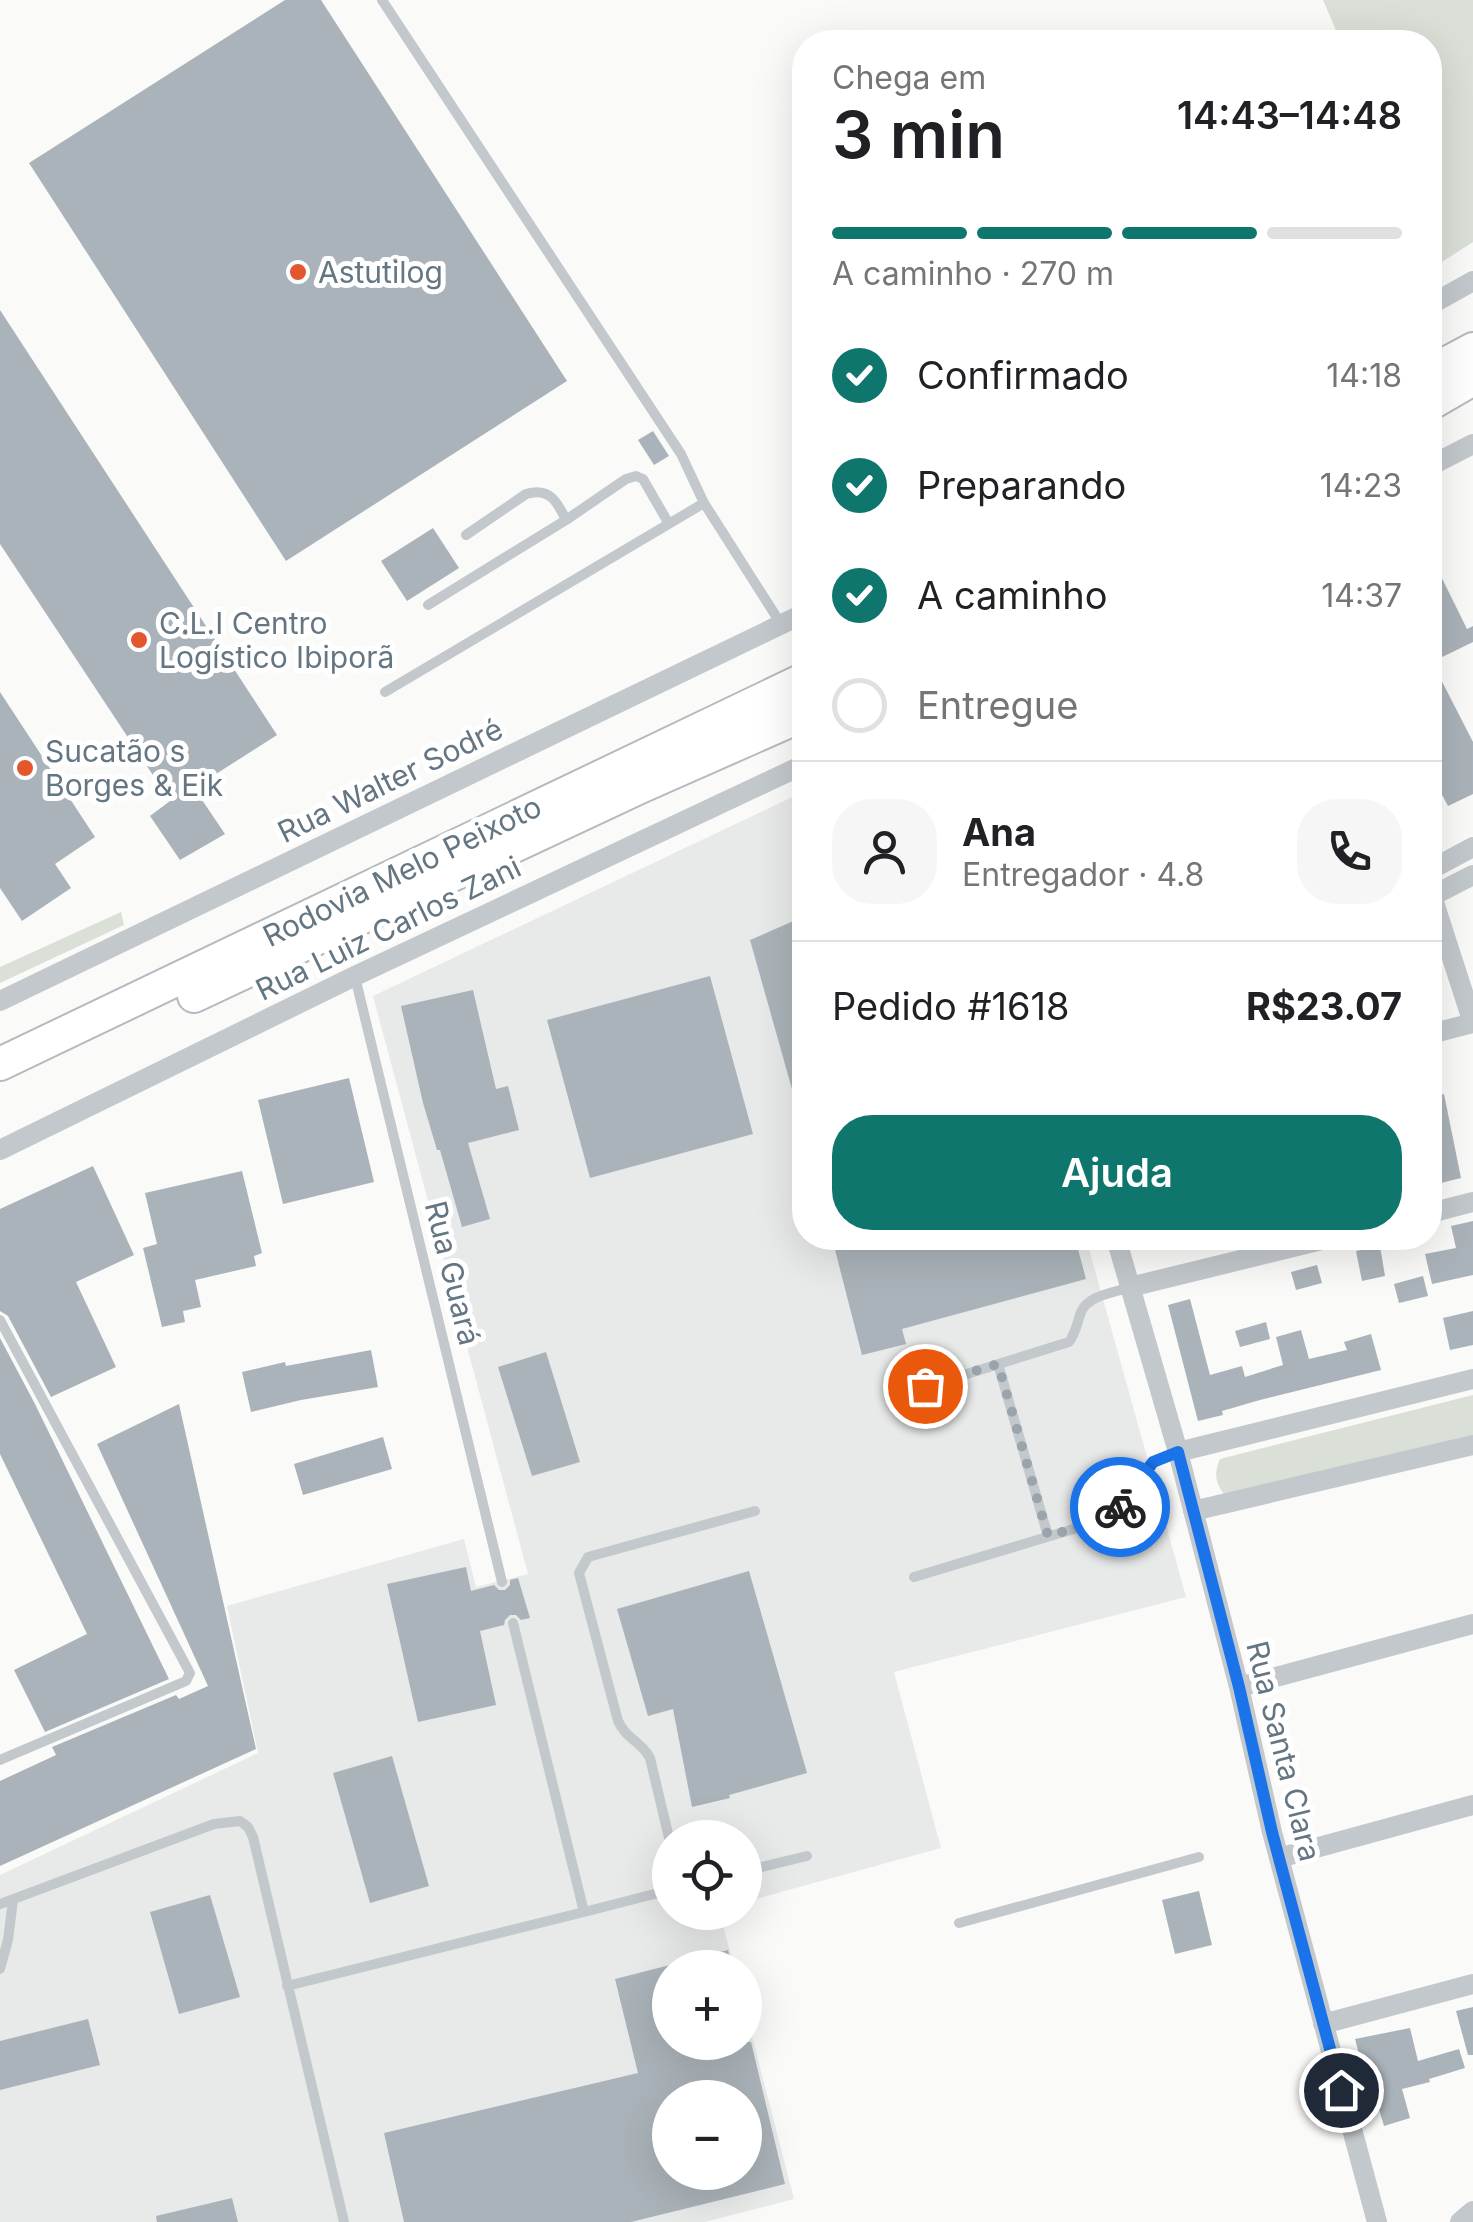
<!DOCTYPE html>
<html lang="pt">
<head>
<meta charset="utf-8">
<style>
  body { margin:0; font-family:Inter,sans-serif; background:#f6f6f6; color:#202124; height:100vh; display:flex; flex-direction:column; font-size:38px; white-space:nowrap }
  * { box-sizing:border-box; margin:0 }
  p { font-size:32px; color:#757577 }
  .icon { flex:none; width:55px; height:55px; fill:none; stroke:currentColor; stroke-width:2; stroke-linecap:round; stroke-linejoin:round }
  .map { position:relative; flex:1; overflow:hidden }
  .drawer { position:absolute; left:792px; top:30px; width:650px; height:1220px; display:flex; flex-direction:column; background:#fff; border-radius:40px; box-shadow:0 10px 40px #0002 }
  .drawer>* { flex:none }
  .controls { position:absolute; left:652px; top:1820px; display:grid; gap:20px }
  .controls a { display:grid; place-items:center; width:110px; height:110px; border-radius:50%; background:#fff; box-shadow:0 10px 40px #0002; font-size:50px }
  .pin { position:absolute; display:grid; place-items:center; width:85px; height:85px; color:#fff; margin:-42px; border:5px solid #fff; border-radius:50%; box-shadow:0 2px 10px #0007 }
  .courier { position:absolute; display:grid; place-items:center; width:100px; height:100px; margin:-50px; border:8px solid #1a73e8; border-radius:50%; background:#fff; color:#222; box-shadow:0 2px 12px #0007 }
  .headline em { font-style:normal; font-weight:600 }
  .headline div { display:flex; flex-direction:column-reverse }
  .headline { display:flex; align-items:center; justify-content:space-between; height:170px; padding:0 40px }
  h1 { font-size:65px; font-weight:600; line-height:75px }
  .bar { display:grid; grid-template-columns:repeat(4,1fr); gap:15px 10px; align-content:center; height:120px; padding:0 40px }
  .bar i { height:12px; border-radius:8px; background:#e0e0e0 }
  .bar .selected { background:#0f766e }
  .bar p { grid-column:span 4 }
  .line { display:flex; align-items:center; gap:25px; padding:0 40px; border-top:2px solid #e0e0e0 }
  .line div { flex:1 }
  .round { display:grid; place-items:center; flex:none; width:105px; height:105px; border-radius:40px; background:#f6f6f6 }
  ol { padding:0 40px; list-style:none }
  li { display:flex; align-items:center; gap:30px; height:110px }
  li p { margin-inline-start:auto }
  li .icon { padding:10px; border-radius:50%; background:#0f766e; color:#fff; stroke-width:4 }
  li:last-child { color:#757577 }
  li i { width:55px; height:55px; border:5px solid #e0e0e0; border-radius:50% }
  .action { display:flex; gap:20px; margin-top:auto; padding:20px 40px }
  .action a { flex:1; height:115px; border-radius:40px; background:#0f766e; color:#fff; font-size:40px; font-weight:600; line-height:115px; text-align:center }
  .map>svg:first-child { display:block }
  .built { fill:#e8e9e9; fill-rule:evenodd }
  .green { fill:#dadfd7 }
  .building { fill:#aab3b9; fill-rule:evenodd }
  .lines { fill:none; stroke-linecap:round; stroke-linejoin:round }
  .primary-casing { stroke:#b5babe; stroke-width:36 }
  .lane { stroke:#c3c8cc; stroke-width:10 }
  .street { stroke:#c3c8cc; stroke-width:20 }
  .primary { stroke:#fff; stroke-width:32 }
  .done { stroke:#99a4ac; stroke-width:10; stroke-dasharray:0 18 }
  .route { stroke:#1a73e8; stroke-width:12 }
  .poi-dot { fill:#e4572e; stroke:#fff; stroke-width:4 }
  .labels { text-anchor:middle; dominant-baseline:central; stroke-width:10; stroke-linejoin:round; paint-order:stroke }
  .poi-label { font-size:30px; fill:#657683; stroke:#fff; text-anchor:start }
  .street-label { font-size:30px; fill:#657683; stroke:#fff }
</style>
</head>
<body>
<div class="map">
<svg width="1473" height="2222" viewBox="0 0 1473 2222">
  <rect width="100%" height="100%" fill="#fafaf8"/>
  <path class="built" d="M805 791V1238H1086L1186 1597 894 1672 941 1848 745 1902V1838H670V1912L720 1913 734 1967 670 1968V2042H745V2009L794 2199 705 2222H0V1875L258 1753 227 1606 464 1539 476 1587 528 1574 373 996ZM670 2098H745V2172H670Z"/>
  <path class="green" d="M1323 0H1473V242L1434 267 1430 259V42H1341Z
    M121 912 124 925 0 983V967Z
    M1473 1395V1438L1224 1494C1215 1483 1214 1472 1220 1459Z"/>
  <path class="building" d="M285 0H321L567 381 286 561 29 163Z
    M0 310 277 735 194 788 225 834 180 860 150 816 170 801 0 544Z
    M653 431 669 456 654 465 638 440Z
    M433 528 459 568 407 601 381 561Z
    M1430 554 1467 629 1473 626V642L1432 662 1473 742V794L1448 806 1430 772Z
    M0 692 95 837 55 864 71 888 22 921 0 888Z
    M805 916V1121H801L750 940Z
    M710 976 753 1134 590 1178 547 1020Z
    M473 990 496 1089 508 1086 519 1130 468 1143 490 1219 462 1227 440 1150H437L423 1103 401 1006Z
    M349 1078 374 1182 283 1204 258 1100Z
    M1444 1094 1461 1178 1437 1184 1435 1175 1430 1176V1098Z
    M93 1166 134 1255 76 1282 116 1367 51 1397 8 1316 0 1311V1209Z
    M242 1171 262 1253 254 1256 256 1266 195 1280 201 1307 183 1311 185 1322 162 1327 143 1248 157 1244 145 1193Z
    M1473 1221V1275L1432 1284 1425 1254 1456 1248 1451 1226Z
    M832 1238H1075L1086 1279 902 1329 906 1344 862 1355Z
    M1380 1246 1385 1276 1362 1281 1356 1251Z
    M1317 1265 1322 1283 1296 1290 1291 1272Z
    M1423 1276 1428 1296 1399 1303 1394 1284Z
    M1190 1299 1210 1375 1242 1366 1245 1377 1283 1365 1276 1337 1301 1330 1309 1359 1347 1350 1344 1342 1371 1334 1381 1370 1260 1400 1222 1411 1223 1415 1198 1421 1168 1305Z
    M1473 1311V1345L1450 1350 1443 1318Z
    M1266 1322 1270 1339 1240 1347 1235 1331Z
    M0 1338 35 1404 169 1679 45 1732 14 1670 87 1634 0 1454Z
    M371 1350 378 1387 301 1400 251 1412 242 1372 285 1362 286 1366Z
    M546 1352 580 1462 532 1476 498 1367Z
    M179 1404 256 1749 0 1866V1781L56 1755 52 1747 176 1695 179 1699 208 1686 97 1444Z
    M383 1437 392 1469 303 1495 294 1464Z
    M466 1567 471 1591 494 1585 499 1590H505L510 1585V1580L518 1578 530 1618 521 1620 516 1615H510L505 1620 504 1625 480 1631 496 1705 418 1722 387 1584Z
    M749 1571 807 1773 729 1795 730 1798 692 1807 673 1709 648 1716 617 1609Z
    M392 1756 429 1886 370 1903 333 1773Z
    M1199 1891 1212 1945 1175 1954 1162 1900Z
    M210 1895 240 1997 179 2014 150 1912Z
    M728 1950 732 1968H682V1962Z
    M670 1965V2042H751L785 2184 631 2222H404L384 2133 638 2073 615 1979ZM670 2098H745V2172H670Z
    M1473 2007V2055H1468L1456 2011Z
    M88 2019 100 2065 0 2090V2041Z
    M1410 2028 1418 2061 1459 2049 1465 2068 1429 2079 1430 2082 1402 2089 1410 2118 1384 2126 1371 2082H1369L1364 2065H1362L1355 2039Z
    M232 2198 238 2222H157L156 2216Z"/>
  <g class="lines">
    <defs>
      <path id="primary" d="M1430 372 1473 349
        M1430 404 1473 379
        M194 996 640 787 805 714
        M0 1064 805 679"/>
    </defs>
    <use href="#primary" class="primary-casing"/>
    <path class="lane" d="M382 0 681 454 704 503 781 624
      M466 535 526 494C549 487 557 501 566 520
      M428 605 566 520 626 479 636 476 643 479 669 524
      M385 692 704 503
      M355 977 502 1582
      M0 1320 190 1673 186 1681 0 1760
      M998 1364 1048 1536
      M925 1387 1069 1342C1076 1333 1077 1323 1081 1312 1088 1295 1114 1293 1130 1287
      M914 1577 1107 1519 1115 1512 1153 1462 1178 1452
      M670 1842 650 1758C641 1741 627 1740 618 1721L579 1573 588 1557 755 1511
      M745 1871 807 1856
      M0 1904 214 1824 240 1821 248 1827 253 1837 344 2222
      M584 1912 670 1890
      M959 1923 1199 1857
      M0 1969 8 1940 13 1900
      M287 1986 584 1912 513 1623"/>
    <path class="street" d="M1430 305 1473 281
      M1430 466 1473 444
      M1430 870 1473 847
      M1430 890 1473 1023
      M1430 897 1473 875
      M0 1001 805 613
      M1430 1034 1473 1023
      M0 1150 355 976 805 764
      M1430 1213 1473 1202
      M1116 1238 1178 1452 1239 1687 1272 1832 1377 2222
      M1130 1287 1330 1238
      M1178 1452 1473 1379
      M1193 1511 1473 1445
      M1239 1687 1473 1624
      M1279 1858 1473 1805
      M1323 2024 1473 1984
      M1460 2222 1473 2211"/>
    <use href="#primary" class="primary"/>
  </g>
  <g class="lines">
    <path class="done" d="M925 1386 998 1364 1048 1536 1107 1519 1120 1507"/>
    <path class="route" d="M1120 1507 1153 1462 1178 1452 1239 1687 1272 1832 1341 2090"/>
  </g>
  <g class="poi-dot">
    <circle cx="298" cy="272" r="10"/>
    <circle cx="139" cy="640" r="10"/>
    <circle cx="25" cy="768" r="10"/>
  </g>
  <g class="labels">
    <g class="poi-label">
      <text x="318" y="272">Astutilog</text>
      <text x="159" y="623">C.L.I Centro<tspan x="159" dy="34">Logístico Ibiporã</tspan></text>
      <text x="45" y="751">Sucatão s<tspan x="45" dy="34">Borges &amp; Eik</tspan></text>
    </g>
    <g class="street-label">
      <text transform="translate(390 780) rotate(-26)">Rua Walter Sodré</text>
      <text transform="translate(402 871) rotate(-26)">Rodovia Melo Peixoto</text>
      <text transform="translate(388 928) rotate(-26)">Rua Luiz Carlos Zani</text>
      <text transform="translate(453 1273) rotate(76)">Rua Guará</text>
      <text transform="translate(1284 1751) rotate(76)">Rua Santa Clara</text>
    </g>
  </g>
</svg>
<div class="controls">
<a><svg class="icon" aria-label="locate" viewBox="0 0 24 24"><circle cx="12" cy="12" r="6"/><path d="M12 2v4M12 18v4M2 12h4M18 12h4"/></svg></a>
<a>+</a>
<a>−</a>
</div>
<div class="pin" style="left:925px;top:1386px;background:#ea580c"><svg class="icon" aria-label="bag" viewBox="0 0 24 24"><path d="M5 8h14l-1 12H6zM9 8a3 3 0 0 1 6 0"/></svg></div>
<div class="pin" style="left:1341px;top:2090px;background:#1f2937"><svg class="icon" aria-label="home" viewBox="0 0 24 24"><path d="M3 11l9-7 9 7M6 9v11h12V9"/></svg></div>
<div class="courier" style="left:1120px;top:1507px"><svg class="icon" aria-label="bike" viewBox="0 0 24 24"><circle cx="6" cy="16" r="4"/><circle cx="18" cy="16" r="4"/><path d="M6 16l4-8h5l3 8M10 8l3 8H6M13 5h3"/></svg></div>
<section class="drawer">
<div class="headline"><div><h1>3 min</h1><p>Chega em</p></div><em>14:43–14:48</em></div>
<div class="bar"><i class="selected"></i><i class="selected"></i><i class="selected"></i><i></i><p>A caminho · 270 m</p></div>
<ol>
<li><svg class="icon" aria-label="check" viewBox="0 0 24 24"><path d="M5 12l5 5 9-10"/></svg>Confirmado<p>14:18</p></li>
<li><svg class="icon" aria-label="check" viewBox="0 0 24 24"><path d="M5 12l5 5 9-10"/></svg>Preparando<p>14:23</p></li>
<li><svg class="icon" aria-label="check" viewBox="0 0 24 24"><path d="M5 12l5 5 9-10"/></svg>A caminho<p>14:37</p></li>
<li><i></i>Entregue</li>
</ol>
<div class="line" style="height:180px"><a class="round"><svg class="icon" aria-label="person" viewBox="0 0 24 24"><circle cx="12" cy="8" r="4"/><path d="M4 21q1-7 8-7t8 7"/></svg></a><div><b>Ana</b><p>Entregador · 4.8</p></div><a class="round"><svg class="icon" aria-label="phone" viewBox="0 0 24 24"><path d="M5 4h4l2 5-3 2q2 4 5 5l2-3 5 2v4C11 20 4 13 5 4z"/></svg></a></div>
<div class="line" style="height:130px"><div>Pedido #1618</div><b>R$23.07</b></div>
<div class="action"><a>Ajuda</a></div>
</section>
</div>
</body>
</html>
